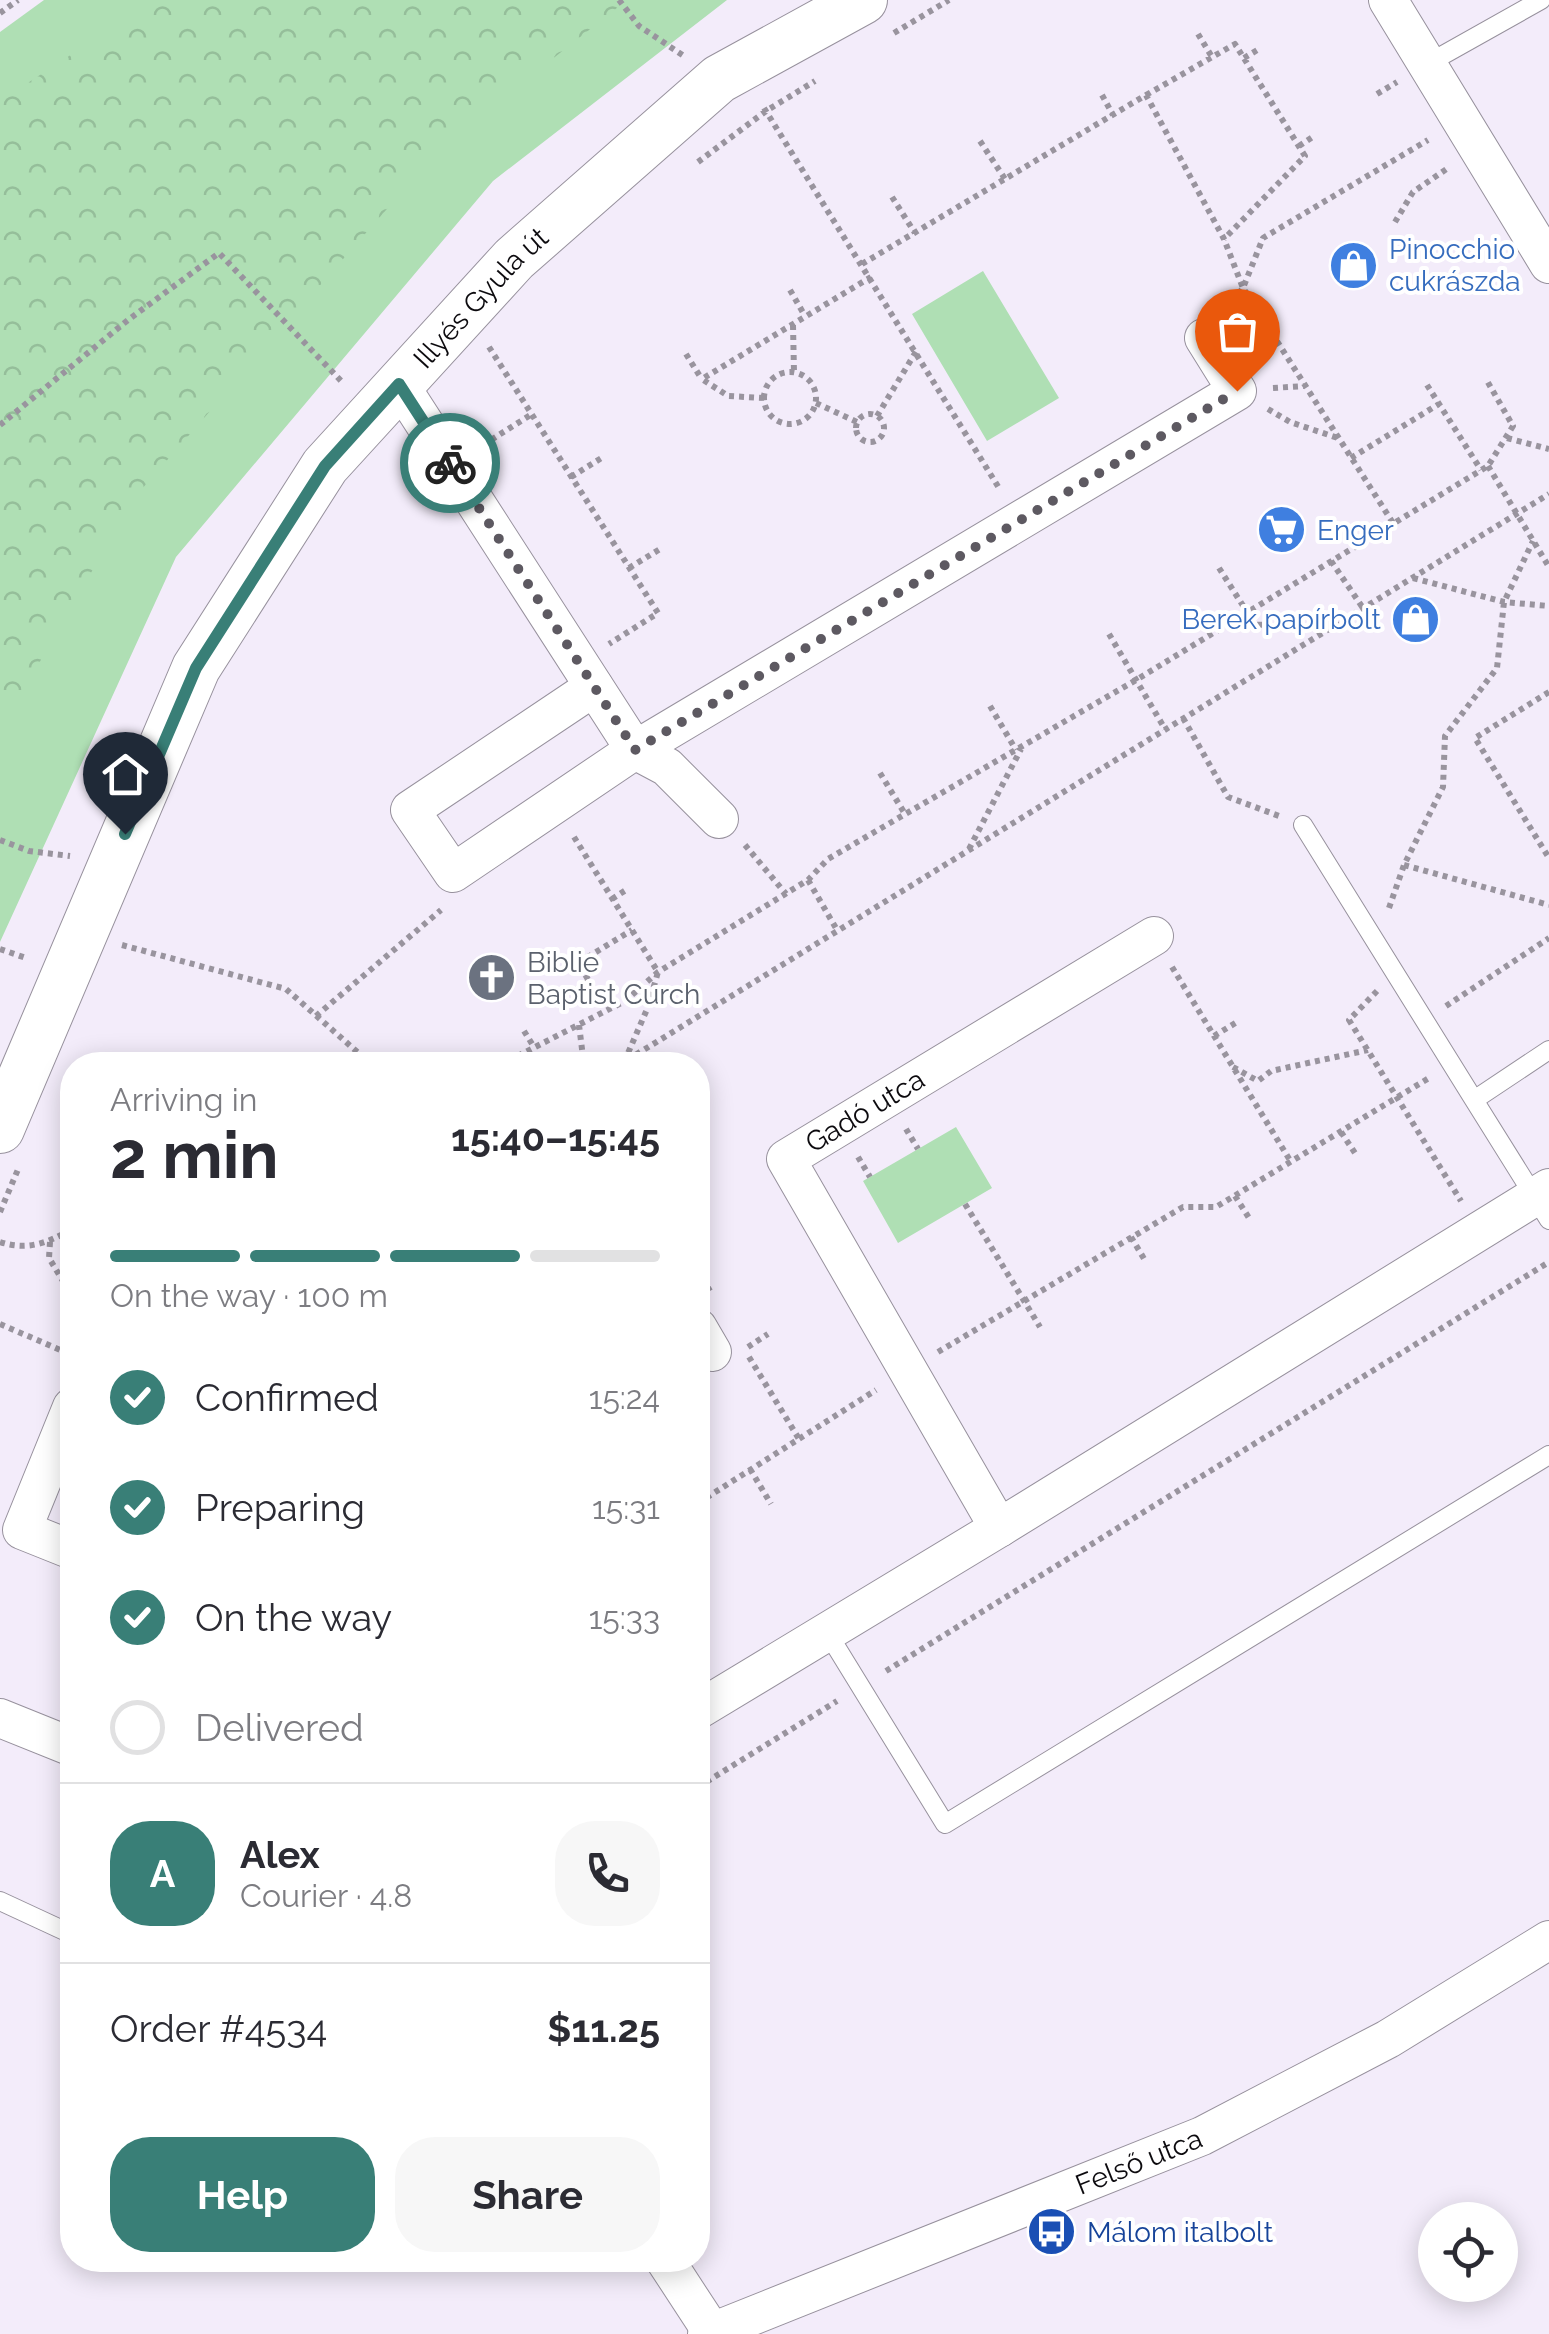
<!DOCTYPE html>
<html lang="en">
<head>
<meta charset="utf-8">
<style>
  body { margin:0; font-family:Raleway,sans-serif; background:#f7f7f7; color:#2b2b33; height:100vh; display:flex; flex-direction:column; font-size:38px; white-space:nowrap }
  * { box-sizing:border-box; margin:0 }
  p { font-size:32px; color:#7c7c81 }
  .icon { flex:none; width:55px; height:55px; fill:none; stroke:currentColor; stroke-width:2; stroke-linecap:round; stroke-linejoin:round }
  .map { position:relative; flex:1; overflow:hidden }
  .details { position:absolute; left:60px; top:1052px; width:650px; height:1220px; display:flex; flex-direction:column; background:#fff; border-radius:40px; box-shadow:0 5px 25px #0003 }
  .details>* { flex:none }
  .fabs { position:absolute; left:1418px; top:2202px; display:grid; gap:20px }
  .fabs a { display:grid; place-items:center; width:100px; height:100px; border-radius:50%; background:#fff; box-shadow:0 5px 25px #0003; font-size:50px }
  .pin { position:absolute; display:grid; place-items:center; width:85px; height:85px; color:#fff; margin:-102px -42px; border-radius:50% 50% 50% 0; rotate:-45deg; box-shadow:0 0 10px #0007 }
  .pin .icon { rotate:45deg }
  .courier { position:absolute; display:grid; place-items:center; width:100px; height:100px; margin:-50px; border:8px solid #397f77; border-radius:50%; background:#fff; color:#222; box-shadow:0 2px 12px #0007 }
  .overview em { font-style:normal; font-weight:700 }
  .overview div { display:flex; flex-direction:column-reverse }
  .overview { display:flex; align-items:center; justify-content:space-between; height:170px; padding:0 50px }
  h1 { font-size:65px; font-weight:700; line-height:75px }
  .bar { display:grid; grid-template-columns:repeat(4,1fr); gap:15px 10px; align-content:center; height:120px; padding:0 50px }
  .bar i { height:12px; border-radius:8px; background:#e1e1e2 }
  .bar .active { background:#397f77 }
  .bar p { grid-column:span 4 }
  .line { display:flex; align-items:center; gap:25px; padding:0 50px; border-top:2px solid #e1e1e2 }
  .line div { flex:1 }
  .round { display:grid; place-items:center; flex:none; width:105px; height:105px; border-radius:40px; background:#f7f7f7 }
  ol { padding:0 50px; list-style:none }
  li { display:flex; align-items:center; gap:30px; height:110px }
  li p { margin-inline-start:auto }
  li .icon { padding:10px; border-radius:50%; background:#397f77; color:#fff; stroke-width:4 }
  li:last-child { color:#7c7c81 }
  li i { width:55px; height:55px; border:5px solid #e1e1e2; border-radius:50% }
  .cta { display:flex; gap:20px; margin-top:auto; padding:20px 50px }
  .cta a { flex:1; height:115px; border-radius:40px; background:#397f77; color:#fff; font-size:40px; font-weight:700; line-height:115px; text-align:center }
  .cta a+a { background:#f7f7f7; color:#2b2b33 }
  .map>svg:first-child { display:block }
  .green { fill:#afdfb4 }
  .forest { fill:url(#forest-crowns) }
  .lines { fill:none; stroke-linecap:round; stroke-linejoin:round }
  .service-casing { stroke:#97919d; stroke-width:20 }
  .minor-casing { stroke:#97919d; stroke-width:40 }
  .tertiary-casing { stroke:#97919d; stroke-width:50 }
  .path { stroke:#99949e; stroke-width:6; stroke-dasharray:5 5; stroke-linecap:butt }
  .service { stroke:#fff; stroke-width:18 }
  .minor { stroke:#fff; stroke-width:38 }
  .tertiary { stroke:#fff; stroke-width:48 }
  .done { stroke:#5d5961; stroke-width:10; stroke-dasharray:0 18 }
  .route { stroke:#397f77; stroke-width:12 }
  .labels { text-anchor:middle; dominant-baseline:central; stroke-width:8; stroke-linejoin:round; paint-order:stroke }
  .shop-label { font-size:28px; fill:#366cbe; stroke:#fff; text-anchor:start }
  .street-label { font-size:28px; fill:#0c0a0e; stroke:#fff }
  .worship-label { font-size:28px; fill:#5b616d; stroke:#fff; text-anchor:start }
  .transit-label { font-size:28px; fill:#164399; stroke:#fff; text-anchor:start }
</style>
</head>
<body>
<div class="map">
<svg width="1549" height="2334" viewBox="0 0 1549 2334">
  <defs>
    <pattern id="forest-crowns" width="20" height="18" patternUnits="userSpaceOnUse" patternTransform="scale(2.5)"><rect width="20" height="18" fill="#afdfb4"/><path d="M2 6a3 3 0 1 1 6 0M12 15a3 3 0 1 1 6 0" fill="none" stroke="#95be9a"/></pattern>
  </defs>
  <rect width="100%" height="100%" fill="#f3ecfa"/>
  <path class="green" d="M44 0H727L493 181 176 557 0 942V32Z
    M983 271 1059 398 987 441 912 314Z
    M956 1127 992 1188 898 1243 863 1181Z"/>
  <path class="forest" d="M155 0H627L442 146 134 498 0 731V101Z"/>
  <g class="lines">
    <defs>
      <path id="service" d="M1427 64 1541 0
        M1303 825 1474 1100 1549 1050
        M1474 1100 1549 1220
        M827 1632 945 1824 1549 1455
        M0 1901 69 1933 72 1925"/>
      <g id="minor">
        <path d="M1388 0 1549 264"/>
        <path d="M399 384 635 750 1237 391 1204 338"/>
        <path d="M594 687 410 810 453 873 635 750 667 767 719 819"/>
        <path d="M1154 936 786 1159 999 1528 1549 1188"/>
        <path d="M698 1328 712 1352"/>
        <path d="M72 1407 22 1530 72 1550"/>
        <path d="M698 1710 999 1528"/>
        <path d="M0 1718 72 1747"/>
        <path d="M665 2260 712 2332"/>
        <path id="s1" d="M707 2334 1202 2136 1388 2039 1549 1940"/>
      </g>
      <g id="tertiary">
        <path id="s2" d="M0 1129 196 668 325 466 514 259 719 79 863 0"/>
      </g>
    </defs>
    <use href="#service" class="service-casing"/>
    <use href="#minor" class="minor-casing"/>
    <use href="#tertiary" class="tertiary-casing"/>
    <path class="path" d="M619 0 639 26 684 56
      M0 13 18 0
      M894 33 949 0
      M1198 34 1212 57
      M1244 58 1259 49
      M1377 94 1397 82
      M1102 95 1113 115
      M1146 95 1235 44 1305 156 1224 239
      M764 108 999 488
      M980 141 1005 179
      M1299 146 1314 136
      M698 162 766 111 815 81
      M892 197 915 233
      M1395 222 1413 192 1448 168
      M862 264 1146 95 1224 239 1243 288 1393 523
      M790 290 805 316
      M1226 309 1243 288 1263 238 1428 140
      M793 325 794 372
      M489 347 658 613 609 644
      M686 354 701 378
      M764 398a26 26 0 1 1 52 0a26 26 0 1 1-52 0Z
      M1427 385 1481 470
      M1273 388 1305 386
      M764 398 728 396 702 379 871 277
      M816 403 857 422
      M1268 409 1290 422 1338 438
      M856 428a14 14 0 1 1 28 0a14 14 0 1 1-28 0Z
      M877 416 917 350
      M0 425 128 320 219 253 344 384
      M1507 438 1549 449
      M483 445 532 414
      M1351 458 1439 404
      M1488 466 1549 567
      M571 477 603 457
      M1331 561 1363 608
      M629 568 660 549
      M1219 568 1247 612
      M1413 578 1504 602 1549 606
      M1227 625 1335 624
      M1109 634 1165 729
      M1549 692 1475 738 1549 858
      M990 706 1016 750
      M1183 718 1228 797 1279 816
      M880 773 905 814
      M574 837 658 972 648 1007 625 1060
      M0 840 29 851 70 856
      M745 845 786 894
      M969 849 1021 749
      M1404 865 1549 905
      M808 880 837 930
      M612 899 626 890
      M1389 908 1404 865 1443 787 1445 736 1497 668 1504 602 1533 541
      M122 945 286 989 372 1065
      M0 949 26 958
      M1172 967 1291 1162
      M574 991 589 981 578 963 632 930
      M1377 991 1349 1020 1461 1201
      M1446 1006 1549 938
      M316 1016 441 910
      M579 1025 584 1065
      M524 1031 534 1047
      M1214 1036 1237 1022
      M500 1065 625 1001 658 972 808 880 828 859 1136 680 1488 466 1513 426 1486 379
      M619 1065 1549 494
      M1233 1067 1258 1081 1271 1071 1368 1050
      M906 1129 918 1149
      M1341 1132 1357 1156
      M858 1157 870 1177
      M1235 1196 1251 1221
      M965 1204 1040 1327
      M0 1212 19 1167
      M1131 1237 1146 1262
      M0 1242C27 1251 48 1243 72 1229
      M50 1242 49 1258 72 1296
      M698 1270 710 1291
      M0 1324 72 1355
      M748 1347 768 1334
      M938 1352 1183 1207H1216L1429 1078
      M749 1357 799 1439
      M750 1469 771 1504
      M698 1503 876 1390
      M886 1671 1549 1262
      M698 1787 837 1701"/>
    <use href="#service" class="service"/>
    <use href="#minor" class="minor"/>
    <use href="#tertiary" class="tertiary"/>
  </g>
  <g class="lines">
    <path class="done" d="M450 463 635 750 1237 391"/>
    <path class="route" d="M125 834 196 668 325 466 399 384 450 463"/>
  </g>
  <defs>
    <symbol id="shop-disc" viewBox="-11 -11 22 22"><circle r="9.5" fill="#3f7fe0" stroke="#fff"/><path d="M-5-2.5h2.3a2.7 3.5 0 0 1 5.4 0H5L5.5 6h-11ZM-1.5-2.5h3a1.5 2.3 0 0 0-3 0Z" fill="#fff"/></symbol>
    <symbol id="supermarket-disc" viewBox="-11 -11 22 22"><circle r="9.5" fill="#3f7fe0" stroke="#fff"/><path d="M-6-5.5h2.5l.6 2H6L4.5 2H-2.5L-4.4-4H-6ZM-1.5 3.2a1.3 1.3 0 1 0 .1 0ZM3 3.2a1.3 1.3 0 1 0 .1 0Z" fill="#fff"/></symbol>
    <symbol id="church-disc" viewBox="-11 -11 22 22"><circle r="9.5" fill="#6b7280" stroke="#fff"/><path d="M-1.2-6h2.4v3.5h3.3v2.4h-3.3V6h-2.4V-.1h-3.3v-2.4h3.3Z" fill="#fff"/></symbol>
    <symbol id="bus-disc" viewBox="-11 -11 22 22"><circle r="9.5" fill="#1a4fb4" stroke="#fff"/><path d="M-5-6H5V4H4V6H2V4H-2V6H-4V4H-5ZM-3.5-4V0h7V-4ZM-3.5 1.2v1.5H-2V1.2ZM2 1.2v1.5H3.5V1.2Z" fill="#fff"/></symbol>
  </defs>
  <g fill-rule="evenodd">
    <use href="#shop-disc" x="1326" y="238" width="55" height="55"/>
    <use href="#supermarket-disc" x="1254" y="502" width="55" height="55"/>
    <use href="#shop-disc" x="1388" y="592" width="55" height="55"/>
    <use href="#church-disc" x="464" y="950" width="55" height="55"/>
    <use href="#bus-disc" x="1024" y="2204" width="55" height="55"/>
  </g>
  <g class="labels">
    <g class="shop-label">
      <text x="1389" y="249">Pinocchio<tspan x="1389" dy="32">cukrászda</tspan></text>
      <text x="1317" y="530">Enger</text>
      <text x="1381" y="619" text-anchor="end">Berek papírbolt</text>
    </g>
    <g class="street-label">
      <text stroke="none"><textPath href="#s2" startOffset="970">Illyés Gyula út</textPath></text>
      <text transform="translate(865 1111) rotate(-31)">Gadó utca</text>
      <text stroke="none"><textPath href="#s1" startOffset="465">Felső utca</textPath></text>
    </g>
    <g class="worship-label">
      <text x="527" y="962">Biblie<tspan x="527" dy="32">Baptist Curch</tspan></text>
    </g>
    <g class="transit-label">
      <text x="1087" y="2232">Málom italbolt</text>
    </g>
  </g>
</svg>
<div class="fabs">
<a><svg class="icon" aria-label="locate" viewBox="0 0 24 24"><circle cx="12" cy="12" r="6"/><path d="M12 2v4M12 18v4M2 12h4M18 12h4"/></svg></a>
</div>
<div class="pin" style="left:1237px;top:391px;background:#ea580c"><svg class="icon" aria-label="bag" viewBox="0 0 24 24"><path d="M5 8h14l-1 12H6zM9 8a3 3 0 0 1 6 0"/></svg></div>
<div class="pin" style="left:125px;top:834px;background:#1f2937"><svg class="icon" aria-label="home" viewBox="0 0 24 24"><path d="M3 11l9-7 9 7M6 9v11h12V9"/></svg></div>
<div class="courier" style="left:450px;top:463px"><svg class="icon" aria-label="bike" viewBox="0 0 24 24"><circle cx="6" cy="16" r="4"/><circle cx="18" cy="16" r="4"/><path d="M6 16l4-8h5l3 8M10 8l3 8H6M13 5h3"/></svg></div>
<section class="details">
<div class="overview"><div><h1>2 min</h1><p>Arriving in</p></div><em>15:40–15:45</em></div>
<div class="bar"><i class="active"></i><i class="active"></i><i class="active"></i><i></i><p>On the way · 100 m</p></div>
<ol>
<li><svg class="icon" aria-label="check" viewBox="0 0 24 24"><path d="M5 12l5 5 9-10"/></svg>Confirmed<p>15:24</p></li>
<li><svg class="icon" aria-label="check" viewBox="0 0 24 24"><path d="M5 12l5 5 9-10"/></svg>Preparing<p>15:31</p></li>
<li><svg class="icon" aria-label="check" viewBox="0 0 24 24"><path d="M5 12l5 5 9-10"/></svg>On the way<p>15:33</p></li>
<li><i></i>Delivered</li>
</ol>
<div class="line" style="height:180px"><b class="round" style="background:#397f77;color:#fff">A</b><div><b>Alex</b><p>Courier · 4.8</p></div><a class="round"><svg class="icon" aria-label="phone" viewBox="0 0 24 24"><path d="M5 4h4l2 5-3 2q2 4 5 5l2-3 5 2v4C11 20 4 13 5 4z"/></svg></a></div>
<div class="line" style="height:130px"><div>Order #4534</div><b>$11.25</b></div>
<div class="cta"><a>Help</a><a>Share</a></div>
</section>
</div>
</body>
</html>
